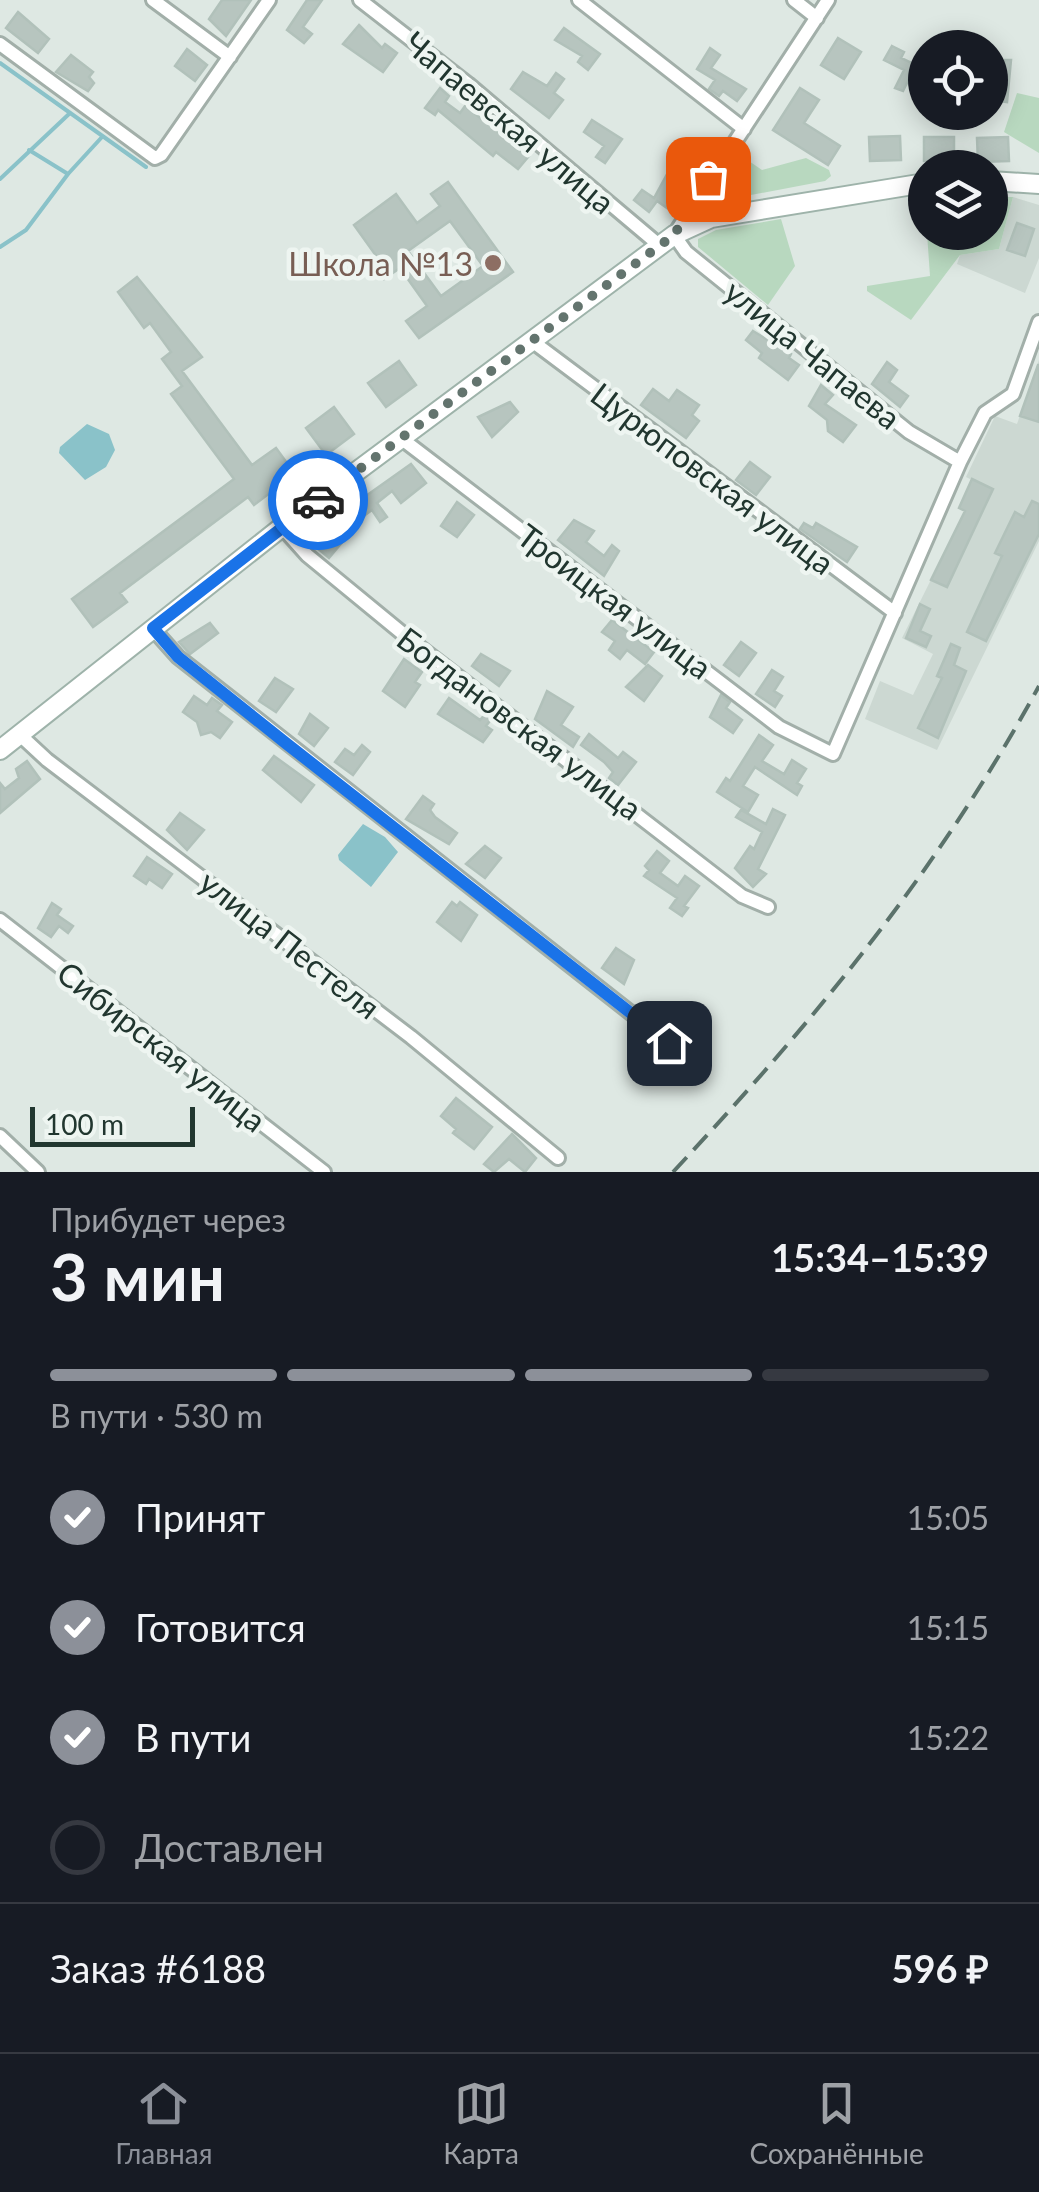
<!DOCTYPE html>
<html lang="ru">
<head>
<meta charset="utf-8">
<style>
  body { margin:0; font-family:Lato,sans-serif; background:#242831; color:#f1f3f6; height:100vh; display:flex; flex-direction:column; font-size:38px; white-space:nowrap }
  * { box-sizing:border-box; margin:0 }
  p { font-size:32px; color:#9ea1a6 }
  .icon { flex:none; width:55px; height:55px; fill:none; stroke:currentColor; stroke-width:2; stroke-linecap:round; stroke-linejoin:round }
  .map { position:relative; height:1172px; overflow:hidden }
  .panel { display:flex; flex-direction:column; background:#171b24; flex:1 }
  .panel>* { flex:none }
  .fabs { position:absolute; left:908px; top:30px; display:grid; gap:20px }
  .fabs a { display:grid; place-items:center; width:100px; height:100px; border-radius:50%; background:#171b24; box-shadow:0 5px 25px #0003; font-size:50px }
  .scale { position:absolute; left:30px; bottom:25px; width:165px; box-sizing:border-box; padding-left:10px; border:5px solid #21362f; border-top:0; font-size:28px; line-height:35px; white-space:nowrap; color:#21362f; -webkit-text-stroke:8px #eef5f1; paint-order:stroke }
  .pin { position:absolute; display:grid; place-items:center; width:85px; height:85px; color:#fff; margin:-42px; border-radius:20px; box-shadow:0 5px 15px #0006 }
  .courier { position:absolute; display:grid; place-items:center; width:100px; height:100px; margin:-50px; border:8px solid #1a73e8; border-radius:50%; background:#fff; color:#222; box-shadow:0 2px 12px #0007 }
  .headline em { font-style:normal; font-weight:700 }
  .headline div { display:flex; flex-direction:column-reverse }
  .headline { display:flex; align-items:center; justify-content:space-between; height:170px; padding:0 50px }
  h1 { font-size:65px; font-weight:700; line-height:75px }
  .bar { display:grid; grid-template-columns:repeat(4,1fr); gap:15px 10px; align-content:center; height:120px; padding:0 50px }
  .bar i { height:12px; border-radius:8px; background:#363941 }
  .bar .active { background:#8c9099 }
  .bar p { grid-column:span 4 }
  .line { display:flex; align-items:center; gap:25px; padding:0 50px; border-top:2px solid #363941 }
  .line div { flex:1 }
  ol { padding:0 50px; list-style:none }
  li { display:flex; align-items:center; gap:30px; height:110px }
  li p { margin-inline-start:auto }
  li .icon { padding:10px; border-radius:50%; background:#8c9099; color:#fff; stroke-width:4 }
  li:last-child { color:#9ea1a6 }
  li i { width:55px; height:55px; border:5px solid #363941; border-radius:50% }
  .dock { display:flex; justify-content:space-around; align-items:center; height:140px; border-top:2px solid #363941; background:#171b24; font-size:28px; color:#9ea1a6 }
  .dock a { display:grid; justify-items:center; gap:5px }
  .dock .active { color:#8c9099 }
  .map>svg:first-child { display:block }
  .built { fill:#ccd8d2 }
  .green { fill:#b8d8bf }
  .water { fill:#8ac2c9 }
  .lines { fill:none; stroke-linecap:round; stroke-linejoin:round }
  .stream { stroke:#8ac2c9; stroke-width:4 }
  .building { fill:#b7c5bf; stroke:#b1c1ba; stroke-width:2.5; fill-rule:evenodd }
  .street-casing { stroke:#a2afa9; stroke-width:18 }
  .secondary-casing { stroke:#9eb3aa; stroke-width:22 }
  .street { stroke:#fff; stroke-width:12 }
  .secondary { stroke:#fff; stroke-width:18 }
  .rail { stroke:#5b726b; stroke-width:4; stroke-dasharray:20 10; stroke-linecap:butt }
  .done { stroke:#63746e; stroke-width:10; stroke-dasharray:0 18 }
  .route { stroke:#1a73e8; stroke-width:12 }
  .education-dot { fill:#8d6e63; stroke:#eef5f1; stroke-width:4 }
  .labels { text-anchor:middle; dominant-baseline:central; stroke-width:9; stroke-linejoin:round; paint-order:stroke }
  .street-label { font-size:32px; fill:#21362f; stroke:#eef5f1 }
  .education-label { font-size:32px; fill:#785e54; stroke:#eef5f1; text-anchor:end }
</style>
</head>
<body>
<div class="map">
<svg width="1039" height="1172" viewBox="0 0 1039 1172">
  <rect width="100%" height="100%" fill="#dee8e3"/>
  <path class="built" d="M1013 197 1039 205V258L1025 293 957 264 960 255 999 249Z
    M1039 360V541L937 750 865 719 880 681 913 695 933 654 902 638 965 511 959 508 972 480 966 477 995 416 1017 424Z"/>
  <path class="green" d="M1017 93 1039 98V153L1004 132Z
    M743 157 762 170 806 158 829 170 831 176 825 181 714 202 711 191Z
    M990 197H1013L999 249 960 255 911 320 867 291V286L930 276 927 233 990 232Z
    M781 219 795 266 768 305 698 247V239L716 230Z"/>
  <path class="water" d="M87 424 109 434 115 450 106 467 85 480 59 453 60 447Z
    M363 824 385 837 398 852 371 887 339 860 338 855Z"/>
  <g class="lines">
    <path class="stream" d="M0 63 146 167
      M29 150 68 174 102 137
      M0 179 69 114
      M0 247 26 230 68 174"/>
  </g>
  <path class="building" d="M222 0H251L226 36 209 19Z
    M307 0H322L303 27 312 34 304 43 287 30Z
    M18 12 49 39 38 53 6 28Z
    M359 25 382 48 385 44 397 53 383 72 343 44Z
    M564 28 600 54 588 70 578 62 582 56 555 40Z
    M838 38 861 52 844 79 821 65Z
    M892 46 904 52 901 58 916 65 914 69 925 74V84L910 77 903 91 895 88 904 70 884 60Z
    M710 48 720 55 711 68 746 89 737 101 723 91 719 96 709 89 715 80 697 69Z
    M187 49 207 65 195 81 175 66Z
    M71 55 93 72 89 77 94 83 88 91 56 72Z
    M1005 60H1011L1007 102 990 100 994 78 1000 80Z
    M523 72 547 86 556 73 564 79 554 93 563 100 549 118 511 89Z
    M440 88 449 96 445 102 460 113 465 106 529 156 518 169 496 152 493 156 438 110 435 115 425 108Z
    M800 88 819 100 804 123 840 146 828 165 773 130Z
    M592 120 622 139 605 163 596 157 604 146 584 132Z
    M900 136 901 160 870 161 869 137Z
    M924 137H954V161H924Z
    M1008 137 1009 161 978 162 977 138Z
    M672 165 689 177 667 208 657 201 649 212 634 200 642 190 654 198Z
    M448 182 513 272 419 338 406 321 427 306 400 268 384 279 376 268 382 264 354 225 396 194 417 223 440 206 431 194ZM450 221 483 266 441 296 408 251Z
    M1017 223 1034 229 1025 256 1007 250Z
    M137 277 202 357 182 371 252 465 276 448 295 474 254 505 248 497 120 593 127 602 93 627 72 599 234 479 171 394 182 386 162 359 171 352 150 323 144 328 118 292Z
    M753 331 791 354 789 358 799 365 788 380 759 358 762 353 746 340Z
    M399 361 416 385 386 407 368 383Z
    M887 362 897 370 889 382 908 396 900 407 872 384Z
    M1038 365H1039V422L1020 416Z
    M821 385 833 395 825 404 856 425 843 442 828 431 827 420 809 406Z
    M653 389 669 401 677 390 699 405 692 415 699 421 686 438 641 405Z
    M510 402 518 412 492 437 478 417Z
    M334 407 354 434 326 455 306 428Z
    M750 462 770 477 756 495 736 480Z
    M411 464 426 483 401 503 392 491 377 503 387 517 380 522 372 510 365 515 356 503Z
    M972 479 993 489 947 587 931 580 965 511 959 508Z
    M1032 501 1039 504V534L986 641 967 632 1002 556 995 553 1015 512 1024 517Z
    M457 502 474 515 457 537 441 526Z
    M574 520 594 531 586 542 604 556 612 545 619 551 604 576 558 540Z
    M804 523 813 528 816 523 857 547 847 562 800 529Z
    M322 525 344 540 329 558 309 541Z
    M920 604 930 609 920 631 931 636 926 647 906 638Z
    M612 620 654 652 645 664 627 650 620 659 609 650 615 641 602 632Z
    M210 623 218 633 190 654 179 642Z
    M741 642 756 653 739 676 724 665Z
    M951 644 960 648 954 665 966 671 938 738 918 728 942 678 937 676Z
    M481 654 510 671 499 686 472 666Z
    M404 659 422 672 415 682 420 685 405 707 383 691Z
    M648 665 662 676 644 701 626 687Z
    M772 670 783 677 774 691 782 696 775 707 756 694Z
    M275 678 293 689 276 712 259 701Z
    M547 691 573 707 561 725 579 737 573 747 535 719Z
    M721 695 730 702 726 708 742 720 733 733 710 717Z
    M194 696 207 705 212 698 222 705 217 711 232 722 220 738 211 732 201 735 197 722 183 712Z
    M449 698 480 720 487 712 493 717 486 726 492 730 483 742 438 714Z
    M310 714 328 728 314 746 299 734Z
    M589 734 618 758 623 752 636 762 618 785 609 778 613 772 604 762 581 745Z
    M759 735 773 745 762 761 784 774 792 760 806 769 797 783 802 786 797 795 755 767 743 786 758 795 748 812 717 792 726 778 730 781Z
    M362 745 370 752 353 775 335 762 345 749 354 755Z
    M274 756 314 785 301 802 263 770Z
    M27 761 40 779 0 813V783L5 789 19 778 16 769Z
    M423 796 434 804 430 810 435 817 457 833 449 844 406 819Z
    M773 809 785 815 758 869 766 874 753 887 735 868 750 846 754 849 762 832 736 817 741 810 766 824Z
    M180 813 204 830 187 850 167 830Z
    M485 846 501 858 485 878 466 864Z
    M657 851 669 861 660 873 678 886 685 876 699 886 684 906 688 908 682 916 670 908 677 898 644 876 649 870 645 866Z
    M147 857 172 874 162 888 149 879 146 884 134 876Z
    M452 902 457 906 460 902 477 915 461 941 437 922Z
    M52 903 61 909 57 915 73 926 68 933 59 926 51 937 38 928Z
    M616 948 634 960 624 984 602 968Z
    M456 1098 492 1127 474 1149 453 1133 456 1129 441 1116Z
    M512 1134 536 1158 525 1172 509 1159 494 1172 484 1164Z"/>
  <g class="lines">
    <defs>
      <path id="street" d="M153 0 230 57
        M360 0 468 84 659 245
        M579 0 744 129
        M794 0 817 18
        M828 0 674 235 686 252 909 432 960 462
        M0 44 155 158 161 155 269 0
        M532 341 895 613
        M402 439 779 727 833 754 960 462 985 413 1013 394 1039 322
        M282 527 307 555 408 638 742 896 768 907
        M153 629 178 657 669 1043
        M19 734 47 760 411 1037 558 1158
        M0 920 324 1172
        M0 1136 38 1172"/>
      <path id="secondary" d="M990 181 1039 184
        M0 750 282 527 674 235 711 218 925 183"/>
    </defs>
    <use href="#street" class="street-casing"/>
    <use href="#secondary" class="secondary-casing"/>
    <use href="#street" class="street"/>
    <use href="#secondary" class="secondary"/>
    <path class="rail" d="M673 1172C816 1019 938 871 1039 686"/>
  </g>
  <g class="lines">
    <path class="done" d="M318 500 674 235 708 179"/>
    <path class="route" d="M318 500 153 628 178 657 287 744 669 1043"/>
  </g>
  <circle class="education-dot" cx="493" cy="263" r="10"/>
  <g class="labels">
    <g class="street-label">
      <text transform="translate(510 122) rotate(40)">Чапаевская улица</text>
      <text transform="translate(813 354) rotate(39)">улица Чапаева</text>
      <text transform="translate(713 478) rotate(37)">Цурюповская улица</text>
      <text transform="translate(615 601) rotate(37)">Троицкая улица</text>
      <text transform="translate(520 723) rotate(37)">Богдановская улица</text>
      <text transform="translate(290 944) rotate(38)">улица Пестеля</text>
      <text transform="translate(162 1046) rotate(38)">Сибирская улица</text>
    </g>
    <g class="education-label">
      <text x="473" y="263">Школа №13</text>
    </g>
  </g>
</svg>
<div class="fabs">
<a><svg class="icon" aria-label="locate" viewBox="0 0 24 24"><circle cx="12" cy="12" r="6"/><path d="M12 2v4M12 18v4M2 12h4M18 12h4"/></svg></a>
<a><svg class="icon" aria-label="layers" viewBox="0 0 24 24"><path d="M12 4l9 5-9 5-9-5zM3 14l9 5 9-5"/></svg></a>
</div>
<div class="scale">100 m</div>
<div class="pin" style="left:708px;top:179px;background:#ea580c"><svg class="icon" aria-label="bag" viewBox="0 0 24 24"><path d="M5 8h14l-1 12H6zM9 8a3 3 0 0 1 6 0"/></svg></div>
<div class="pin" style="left:669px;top:1043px;background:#1f2937"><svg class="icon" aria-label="home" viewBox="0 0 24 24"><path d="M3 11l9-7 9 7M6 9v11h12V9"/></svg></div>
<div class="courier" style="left:318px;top:500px"><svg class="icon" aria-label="car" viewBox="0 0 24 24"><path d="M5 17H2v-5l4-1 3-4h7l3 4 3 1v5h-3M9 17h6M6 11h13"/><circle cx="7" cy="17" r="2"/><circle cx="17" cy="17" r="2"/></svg></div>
</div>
<section class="panel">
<div class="headline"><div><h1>3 мин</h1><p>Прибудет через</p></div><em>15:34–15:39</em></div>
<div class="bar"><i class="active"></i><i class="active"></i><i class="active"></i><i></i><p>В пути · 530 m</p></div>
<ol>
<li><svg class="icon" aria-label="check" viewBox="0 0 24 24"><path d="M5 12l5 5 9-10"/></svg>Принят<p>15:05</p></li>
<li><svg class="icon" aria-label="check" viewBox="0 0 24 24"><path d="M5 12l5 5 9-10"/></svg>Готовится<p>15:15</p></li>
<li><svg class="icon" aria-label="check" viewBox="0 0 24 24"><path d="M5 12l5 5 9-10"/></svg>В пути<p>15:22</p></li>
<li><i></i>Доставлен</li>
</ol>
<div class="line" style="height:130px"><div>Заказ #6188</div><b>596 ₽</b></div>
</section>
<nav class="dock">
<a class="active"><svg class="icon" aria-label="home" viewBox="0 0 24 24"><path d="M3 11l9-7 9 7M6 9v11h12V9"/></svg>Главная</a>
<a><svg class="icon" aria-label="map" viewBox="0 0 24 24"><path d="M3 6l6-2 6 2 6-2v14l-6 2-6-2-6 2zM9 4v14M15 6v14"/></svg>Карта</a>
<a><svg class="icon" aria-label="saved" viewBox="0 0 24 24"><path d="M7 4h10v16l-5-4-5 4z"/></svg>Сохранённые</a>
</nav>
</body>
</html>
